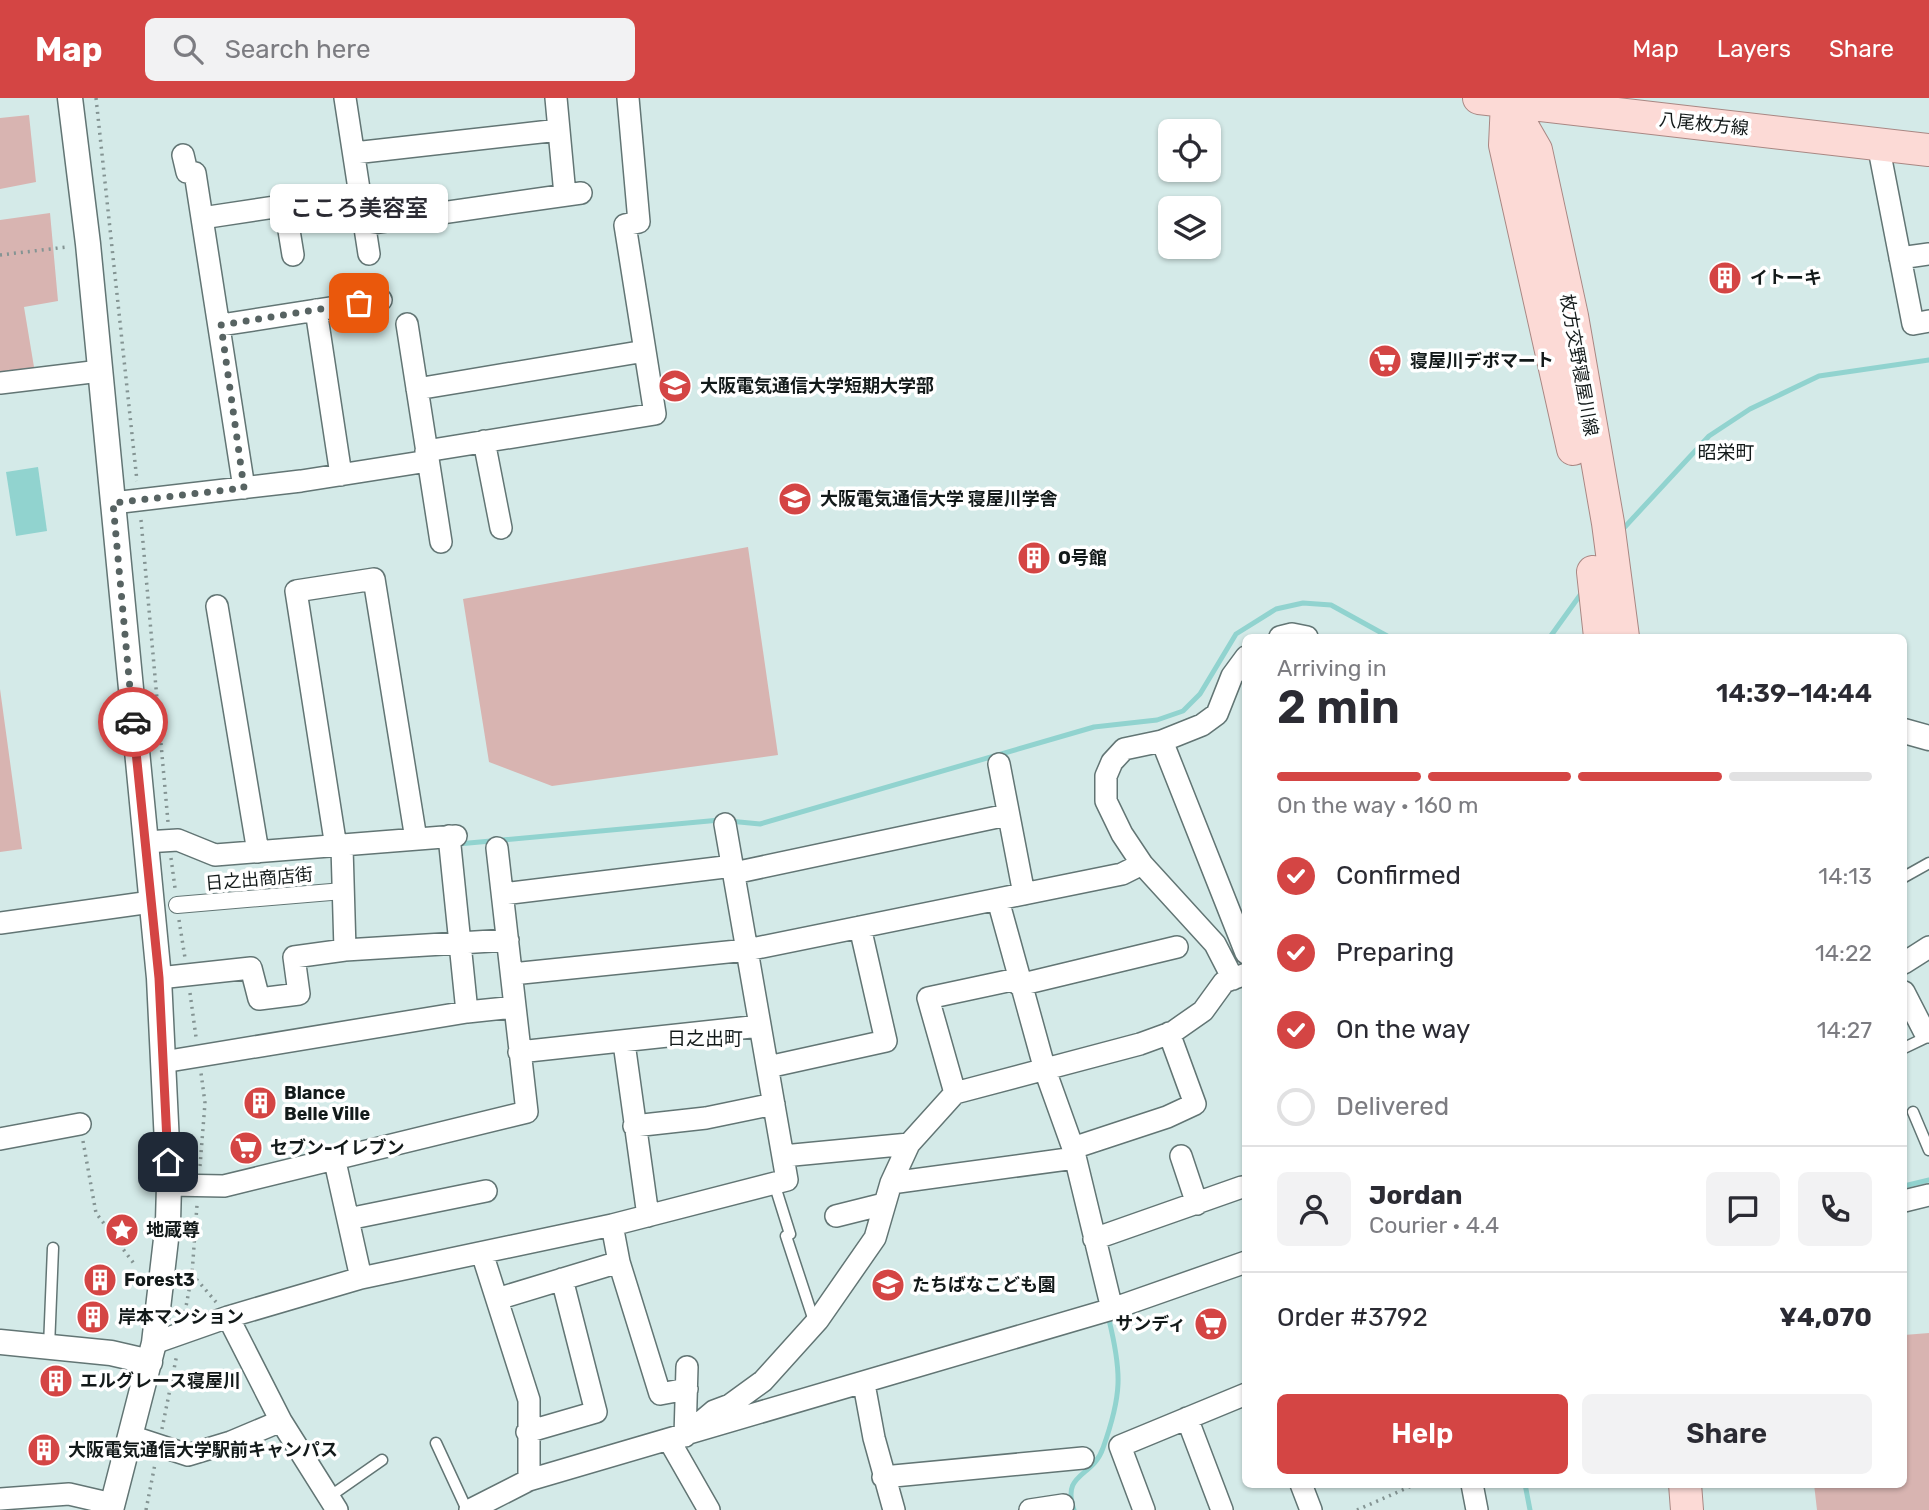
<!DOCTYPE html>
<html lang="en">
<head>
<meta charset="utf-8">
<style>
  body { margin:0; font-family:Rubik,"Noto Sans JP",sans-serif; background:#f2f2f3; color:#2b2b33; height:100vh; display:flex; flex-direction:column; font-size:26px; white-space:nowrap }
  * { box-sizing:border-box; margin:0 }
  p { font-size:23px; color:#7c7c81 }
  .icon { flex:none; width:38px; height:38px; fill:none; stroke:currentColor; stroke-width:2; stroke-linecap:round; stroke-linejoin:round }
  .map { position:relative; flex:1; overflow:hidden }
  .panel { position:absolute; left:1242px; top:536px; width:665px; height:854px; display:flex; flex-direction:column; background:#fff; border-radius:10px; box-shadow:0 2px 5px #0004 }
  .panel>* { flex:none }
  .tools { position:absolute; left:1158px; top:21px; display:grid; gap:14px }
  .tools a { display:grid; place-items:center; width:63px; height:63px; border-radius:10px; background:#fff; box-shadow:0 2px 5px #0004; font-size:35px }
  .pin { position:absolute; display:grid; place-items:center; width:60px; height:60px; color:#fff; margin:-30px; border-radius:14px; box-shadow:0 4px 10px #0006 }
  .courier { position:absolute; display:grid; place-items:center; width:70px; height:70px; margin:-35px; border:5px solid #d44544; border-radius:50%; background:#fff; color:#222; box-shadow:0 2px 9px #0007 }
  .bubble { position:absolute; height:49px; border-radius:10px; background:#fff; box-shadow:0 2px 5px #0004; font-size:23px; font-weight:600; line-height:49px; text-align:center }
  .summary em { font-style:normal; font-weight:600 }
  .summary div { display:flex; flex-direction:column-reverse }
  .summary { display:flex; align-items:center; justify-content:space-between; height:119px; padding:0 35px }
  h1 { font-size:46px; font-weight:600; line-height:52px }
  .bar { display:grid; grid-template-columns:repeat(4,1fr); gap:10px 7px; align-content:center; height:84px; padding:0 35px }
  .bar i { height:9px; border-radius:5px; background:#e1e1e2 }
  .bar .on { background:#d44544 }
  .bar p { grid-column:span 4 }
  .line { display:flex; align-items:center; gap:18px; padding:0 35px; border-top:2px solid #e1e1e2 }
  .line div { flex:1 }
  .round { display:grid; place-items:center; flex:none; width:74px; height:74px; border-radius:10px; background:#f2f2f3 }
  ol { padding:0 35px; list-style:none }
  li { display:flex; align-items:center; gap:21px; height:77px }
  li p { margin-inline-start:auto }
  li .icon { padding:7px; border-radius:50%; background:#d44544; color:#fff; stroke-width:4 }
  li:last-child { color:#7c7c81 }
  li i { width:38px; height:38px; border:4px solid #e1e1e2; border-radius:50% }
  .primary-button { display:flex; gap:14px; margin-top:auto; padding:14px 35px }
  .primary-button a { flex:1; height:80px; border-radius:10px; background:#d44544; color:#fff; font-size:28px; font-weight:600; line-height:80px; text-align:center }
  .primary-button a+a { background:#f2f2f3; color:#2b2b33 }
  header { display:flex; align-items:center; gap:42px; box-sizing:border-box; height:98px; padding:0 35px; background:#d44544; color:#fff }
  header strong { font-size:33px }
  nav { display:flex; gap:38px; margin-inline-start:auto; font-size:24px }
  .search { width:490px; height:63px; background:#f2f2f3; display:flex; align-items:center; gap:18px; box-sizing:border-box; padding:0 24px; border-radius:10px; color:#7c7c81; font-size:26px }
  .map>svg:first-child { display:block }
  .green { fill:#d8b4b1 }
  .water { fill:#91d3cf }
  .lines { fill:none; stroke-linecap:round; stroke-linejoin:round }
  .stream { stroke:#91d3cf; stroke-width:5 }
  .service-casing { stroke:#627574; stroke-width:13 }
  .pedestrian-casing { stroke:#627574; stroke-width:18 }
  .minor-casing { stroke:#627574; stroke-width:24 }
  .tertiary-casing { stroke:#627574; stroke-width:27 }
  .primary-casing { stroke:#a98783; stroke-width:34 }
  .path { stroke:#849493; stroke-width:3.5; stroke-dasharray:2 5; stroke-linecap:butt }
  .service { stroke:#fff; stroke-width:10 }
  .pedestrian { stroke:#fff; stroke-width:16 }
  .minor { stroke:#fff; stroke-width:21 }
  .tertiary { stroke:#fff; stroke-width:24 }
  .primary { stroke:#fcdad6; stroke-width:32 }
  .done { stroke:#576362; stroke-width:7; stroke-dasharray:0 12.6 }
  .route { stroke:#d44544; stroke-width:9 }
  .labels { text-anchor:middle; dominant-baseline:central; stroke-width:7; stroke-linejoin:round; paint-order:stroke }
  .street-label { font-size:18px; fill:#131a1a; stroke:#fff }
  .poi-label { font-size:18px; font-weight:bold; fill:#131a1a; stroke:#fff; text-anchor:start }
  .neighbourhood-label { font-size:19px; fill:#131a1a; stroke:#fff }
</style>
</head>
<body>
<header>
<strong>Map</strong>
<div class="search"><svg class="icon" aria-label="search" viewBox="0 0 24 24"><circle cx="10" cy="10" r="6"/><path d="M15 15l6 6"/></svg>Search here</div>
<nav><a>Map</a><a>Layers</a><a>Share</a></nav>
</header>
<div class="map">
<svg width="1929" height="1412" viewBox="0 0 1929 1412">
  <rect width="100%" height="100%" fill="#d4eae8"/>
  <path class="green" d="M29 17 36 84 0 91V20Z
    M50 115 58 203 24 209 35 275 0 278V122Z
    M748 449 778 657 552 688 489 664 463 501Z
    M0 591 22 751 0 754Z
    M1929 1235V1412H1817L1814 1386H1904V1237Z"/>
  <path class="water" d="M38 369 47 433 16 438 6 374Z"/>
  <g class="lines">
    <path class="stream" d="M1622 432 1709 338 1750 311 1819 278 1929 262
      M1550 539 1583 493
      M729 723 760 726 1094 629 1157 622 1183 613 1200 596 1236 536 1276 511 1303 505 1331 507 1389 539
      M458 746 720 722
      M1904 1088 1929 1082
      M1525 1386 1530 1412
      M1074 1412C1061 1374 1093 1380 1103 1350 1122 1297 1122 1275 1109 1222"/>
    <defs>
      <path id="service" d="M1904 779 1929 765
        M1904 950 1929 938
        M1913 1014 1929 1052
        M774 1085 790 1136 786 1138 815 1226
        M49 1249 53 1150
        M436 1345 467 1412
        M329 1399 382 1362"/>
      <path id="pedestrian" d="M177 807 343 793"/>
      <path id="minor" d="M345 0 369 156
        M556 0 565 97
        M1878 46 1913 226 1929 223
        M354 55 559 32
        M183 57 187 74 195 75 244 390
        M285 108 293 157
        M202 120 361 96
        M365 126 581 95
        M1900 160 1929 156
        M316 212 341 377
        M407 226 441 444
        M221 227 381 202
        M0 285 100 273
        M417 291 645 253
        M484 343 501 430
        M426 353 655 316 625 127 639 124 628 0
        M113 405 301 383 428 363
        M217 508 258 754
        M1280 539 1292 536 1307 539
        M1162 643 1246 855
        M999 666 1024 796
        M449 738 467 914
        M145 744 178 742 215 757 456 738
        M336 749 296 493 374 481 416 741
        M342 749 345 852
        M734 775 1007 717
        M503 796 733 768
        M998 802 1045 972 1073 1050 1112 1211
        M0 825 151 804
        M1904 865 1929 849
        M512 876 747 852 1122 776 1142 766
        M159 880 251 870 259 901 299 896 294 859 345 852 508 842
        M1233 881 1215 846 1142 766 1122 736 1106 703V678L1112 664 1124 651 1162 643 1202 627 1217 616 1232 578 1246 559
        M1019 887 1177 849
        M1904 894 1924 933 1929 934
        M624 945 648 1118
        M519 954 760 928
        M163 964 467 914 515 909
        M768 969 886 943 860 829
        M955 995 928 900 1017 881
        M634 1028 706 1020 774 1006
        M0 1041 80 1026
        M1073 1050 1167 1019 1195 1006 1169 935
        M783 1058 909 1046
        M1181 1058 1197 1106
        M334 1059 361 1180
        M891 1085 1075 1060
        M169 1087 224 1088 527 1014 497 750
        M1904 1103 1929 1097
        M836 1118 884 1106
        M348 1121 486 1093
        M612 1127 619 1164 660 1296 687 1291
        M1094 1141 1242 1089
        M482 1155 529 1302V1382
        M497 1201 619 1164
        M228 1219 281 1323 337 1412
        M154 1245 228 1219 361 1180 612 1127 787 1082 725 726
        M864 1286 874 1340 894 1412
        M1187 1320 1222 1412
        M527 1334 596 1314 562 1181
        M689 1334 714 1313 730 1307 763 1283 818 1222 875 1140 891 1085 909 1046 955 995 1140 946 1173 934 1203 913 1224 884 1246 876
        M130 1338 188 1357 231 1344 281 1323
        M685 1338 687 1269
        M669 1342 709 1412
        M883 1379 1083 1360
        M1301 1386 1311 1412
        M1472 1386 1477 1412
        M0 1401 69 1396 112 1406
        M470 1412 529 1382 1112 1211 1246 1164
        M1030 1412 1063 1407
        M1144 1412 1120 1348 1246 1296"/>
      <path id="tertiary" d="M70 0 88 146 159 880 169 1087 168 1124 154 1245 111 1412
        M1904 633 1929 640
        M0 1244 111 1255 150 1264"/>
      <path id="primary" d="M1479 0 1929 52
        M1506 0 1536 52 1572 218 1608 425 1623 539
        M1507 4 1505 47 1573 351
        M1593 474 1600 539
        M1685 1386 1687 1412"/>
    </defs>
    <use href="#service" class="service-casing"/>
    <use href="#pedestrian" class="pedestrian-casing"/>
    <use href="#minor" class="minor-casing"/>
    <use href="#tertiary" class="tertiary-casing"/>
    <use href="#primary" class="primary-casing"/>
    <path class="path" d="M96 0 137 383
      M0 157 67 149
      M141 422 168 724
      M171 760 175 790
      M179 822 185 860
      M190 895 196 939
      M83 1043 96 1115 135 1167
      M200 1068 205 1005 201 975
      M192 1176 216 1204
      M185 1214 192 1176 197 1107
      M162 1331 177 1256
      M146 1412 155 1366
      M1357 1412 1416 1386"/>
    <use href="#service" class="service"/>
    <use href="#pedestrian" class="pedestrian"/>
    <use href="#minor" class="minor"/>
    <use href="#tertiary" class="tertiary"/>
    <use href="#primary" class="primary"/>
  </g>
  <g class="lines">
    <path class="done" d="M133 624 113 405 244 390 221 227 359 205"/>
    <path class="route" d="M133 624 159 880 168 1064"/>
  </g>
  <defs>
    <symbol id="building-disc" viewBox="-11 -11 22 22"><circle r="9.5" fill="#d44544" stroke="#fff"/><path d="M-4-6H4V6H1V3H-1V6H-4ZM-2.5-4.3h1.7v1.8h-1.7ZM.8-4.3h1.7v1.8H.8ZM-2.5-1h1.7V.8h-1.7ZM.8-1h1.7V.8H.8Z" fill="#fff"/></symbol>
    <symbol id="supermarket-disc" viewBox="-11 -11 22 22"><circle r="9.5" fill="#d44544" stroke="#fff"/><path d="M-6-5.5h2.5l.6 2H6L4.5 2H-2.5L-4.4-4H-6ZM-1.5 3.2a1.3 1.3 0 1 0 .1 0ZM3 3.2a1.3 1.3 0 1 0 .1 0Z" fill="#fff"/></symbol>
    <symbol id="university-disc" viewBox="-11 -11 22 22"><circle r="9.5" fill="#d44544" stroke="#fff"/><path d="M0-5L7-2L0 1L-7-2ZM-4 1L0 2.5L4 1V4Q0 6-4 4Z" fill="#fff"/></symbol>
    <symbol id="sight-disc" viewBox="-11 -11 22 22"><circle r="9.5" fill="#d44544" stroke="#fff"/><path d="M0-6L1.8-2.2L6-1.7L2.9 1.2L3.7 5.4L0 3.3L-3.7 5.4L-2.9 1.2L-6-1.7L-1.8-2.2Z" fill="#fff"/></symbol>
    <symbol id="school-disc" viewBox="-11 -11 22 22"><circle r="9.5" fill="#d44544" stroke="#fff"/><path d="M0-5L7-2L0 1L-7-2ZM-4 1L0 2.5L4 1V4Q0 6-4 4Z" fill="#fff"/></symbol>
  </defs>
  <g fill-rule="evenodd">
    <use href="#building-disc" x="1706" y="161" width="38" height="38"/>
    <use href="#supermarket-disc" x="1366" y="244" width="38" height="38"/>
    <use href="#university-disc" x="656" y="269" width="38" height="38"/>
    <use href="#university-disc" x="776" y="382" width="38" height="38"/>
    <use href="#building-disc" x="1015" y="441" width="38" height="38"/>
    <use href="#building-disc" x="241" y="986" width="38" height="38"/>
    <use href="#supermarket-disc" x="227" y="1031" width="38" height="38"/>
    <use href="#sight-disc" x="103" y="1113" width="38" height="38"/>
    <use href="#building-disc" x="81" y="1163" width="38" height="38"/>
    <use href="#school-disc" x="869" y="1168" width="38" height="38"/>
    <use href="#building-disc" x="74" y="1200" width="38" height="38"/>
    <use href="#supermarket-disc" x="1192" y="1207" width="38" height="38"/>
    <use href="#building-disc" x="37" y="1264" width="38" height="38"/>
    <use href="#building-disc" x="25" y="1333" width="38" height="38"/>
  </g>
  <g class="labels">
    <g class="street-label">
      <text transform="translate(1704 26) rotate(6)">八尾枚方線</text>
      <text transform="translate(1579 267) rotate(80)">枚方交野寝屋川線</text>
      <text transform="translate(259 781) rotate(-5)">日之出商店街</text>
    </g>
    <g class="poi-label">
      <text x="1750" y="180">イトーキ</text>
      <text x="1410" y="263">寝屋川デポマート</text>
      <text x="700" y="288">大阪電気通信大学短期大学部</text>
      <text x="820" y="401">大阪電気通信大学 寝屋川学舎</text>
      <text x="1058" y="460">O号館</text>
      <text x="284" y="995">Blance<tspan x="284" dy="21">Belle Ville</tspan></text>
      <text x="270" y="1050">セブン-イレブン</text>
      <text x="146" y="1132">地蔵尊</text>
      <text x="124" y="1182">Forest3</text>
      <text x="912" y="1187">たちばなこども園</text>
      <text x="118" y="1219">岸本マンション</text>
      <text x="1186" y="1226" text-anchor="end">サンディ</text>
      <text x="80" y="1283">エルグレース寝屋川</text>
      <text x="68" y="1352">大阪電気通信大学駅前キャンパス</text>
    </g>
    <g class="neighbourhood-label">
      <text x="1726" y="354">昭栄町</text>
      <text x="705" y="940">日之出町</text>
    </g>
  </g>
</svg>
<div class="tools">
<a><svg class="icon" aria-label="locate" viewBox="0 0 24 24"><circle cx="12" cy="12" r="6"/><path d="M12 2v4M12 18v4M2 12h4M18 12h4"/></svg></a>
<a><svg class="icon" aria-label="layers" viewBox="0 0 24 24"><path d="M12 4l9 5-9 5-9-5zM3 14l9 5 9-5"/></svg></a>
</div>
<div class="pin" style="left:359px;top:205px;background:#ea580c"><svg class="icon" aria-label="bag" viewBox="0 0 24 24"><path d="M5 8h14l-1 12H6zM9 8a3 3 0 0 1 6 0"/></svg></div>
<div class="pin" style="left:168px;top:1064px;background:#1f2937"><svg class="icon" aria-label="home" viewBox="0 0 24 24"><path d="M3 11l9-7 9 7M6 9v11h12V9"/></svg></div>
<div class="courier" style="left:133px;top:624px"><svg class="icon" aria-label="car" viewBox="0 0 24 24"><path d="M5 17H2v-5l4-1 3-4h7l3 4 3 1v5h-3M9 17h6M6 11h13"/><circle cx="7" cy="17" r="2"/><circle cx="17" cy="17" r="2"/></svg></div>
<div class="bubble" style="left:270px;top:86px;width:178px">こころ美容室</div>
<section class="panel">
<div class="summary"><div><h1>2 min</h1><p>Arriving in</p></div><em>14:39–14:44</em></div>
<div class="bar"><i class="on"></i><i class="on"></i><i class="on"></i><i></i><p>On the way · 160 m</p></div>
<ol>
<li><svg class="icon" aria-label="check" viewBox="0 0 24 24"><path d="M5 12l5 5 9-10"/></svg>Confirmed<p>14:13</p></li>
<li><svg class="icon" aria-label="check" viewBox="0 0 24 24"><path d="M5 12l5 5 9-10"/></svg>Preparing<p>14:22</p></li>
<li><svg class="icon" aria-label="check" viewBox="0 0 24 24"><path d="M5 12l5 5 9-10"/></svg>On the way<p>14:27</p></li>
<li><i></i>Delivered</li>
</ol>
<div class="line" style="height:126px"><a class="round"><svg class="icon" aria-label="person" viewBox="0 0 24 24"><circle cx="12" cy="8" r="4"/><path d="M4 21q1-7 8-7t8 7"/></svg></a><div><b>Jordan</b><p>Courier · 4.4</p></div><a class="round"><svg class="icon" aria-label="chat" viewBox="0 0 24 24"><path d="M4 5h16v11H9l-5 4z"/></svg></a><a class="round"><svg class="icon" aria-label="phone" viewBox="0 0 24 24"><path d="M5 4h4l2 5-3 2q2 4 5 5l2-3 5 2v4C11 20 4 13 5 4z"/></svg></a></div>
<div class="line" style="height:91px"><div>Order #3792</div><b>¥4,070</b></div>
<div class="primary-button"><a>Help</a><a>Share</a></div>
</section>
</div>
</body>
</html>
